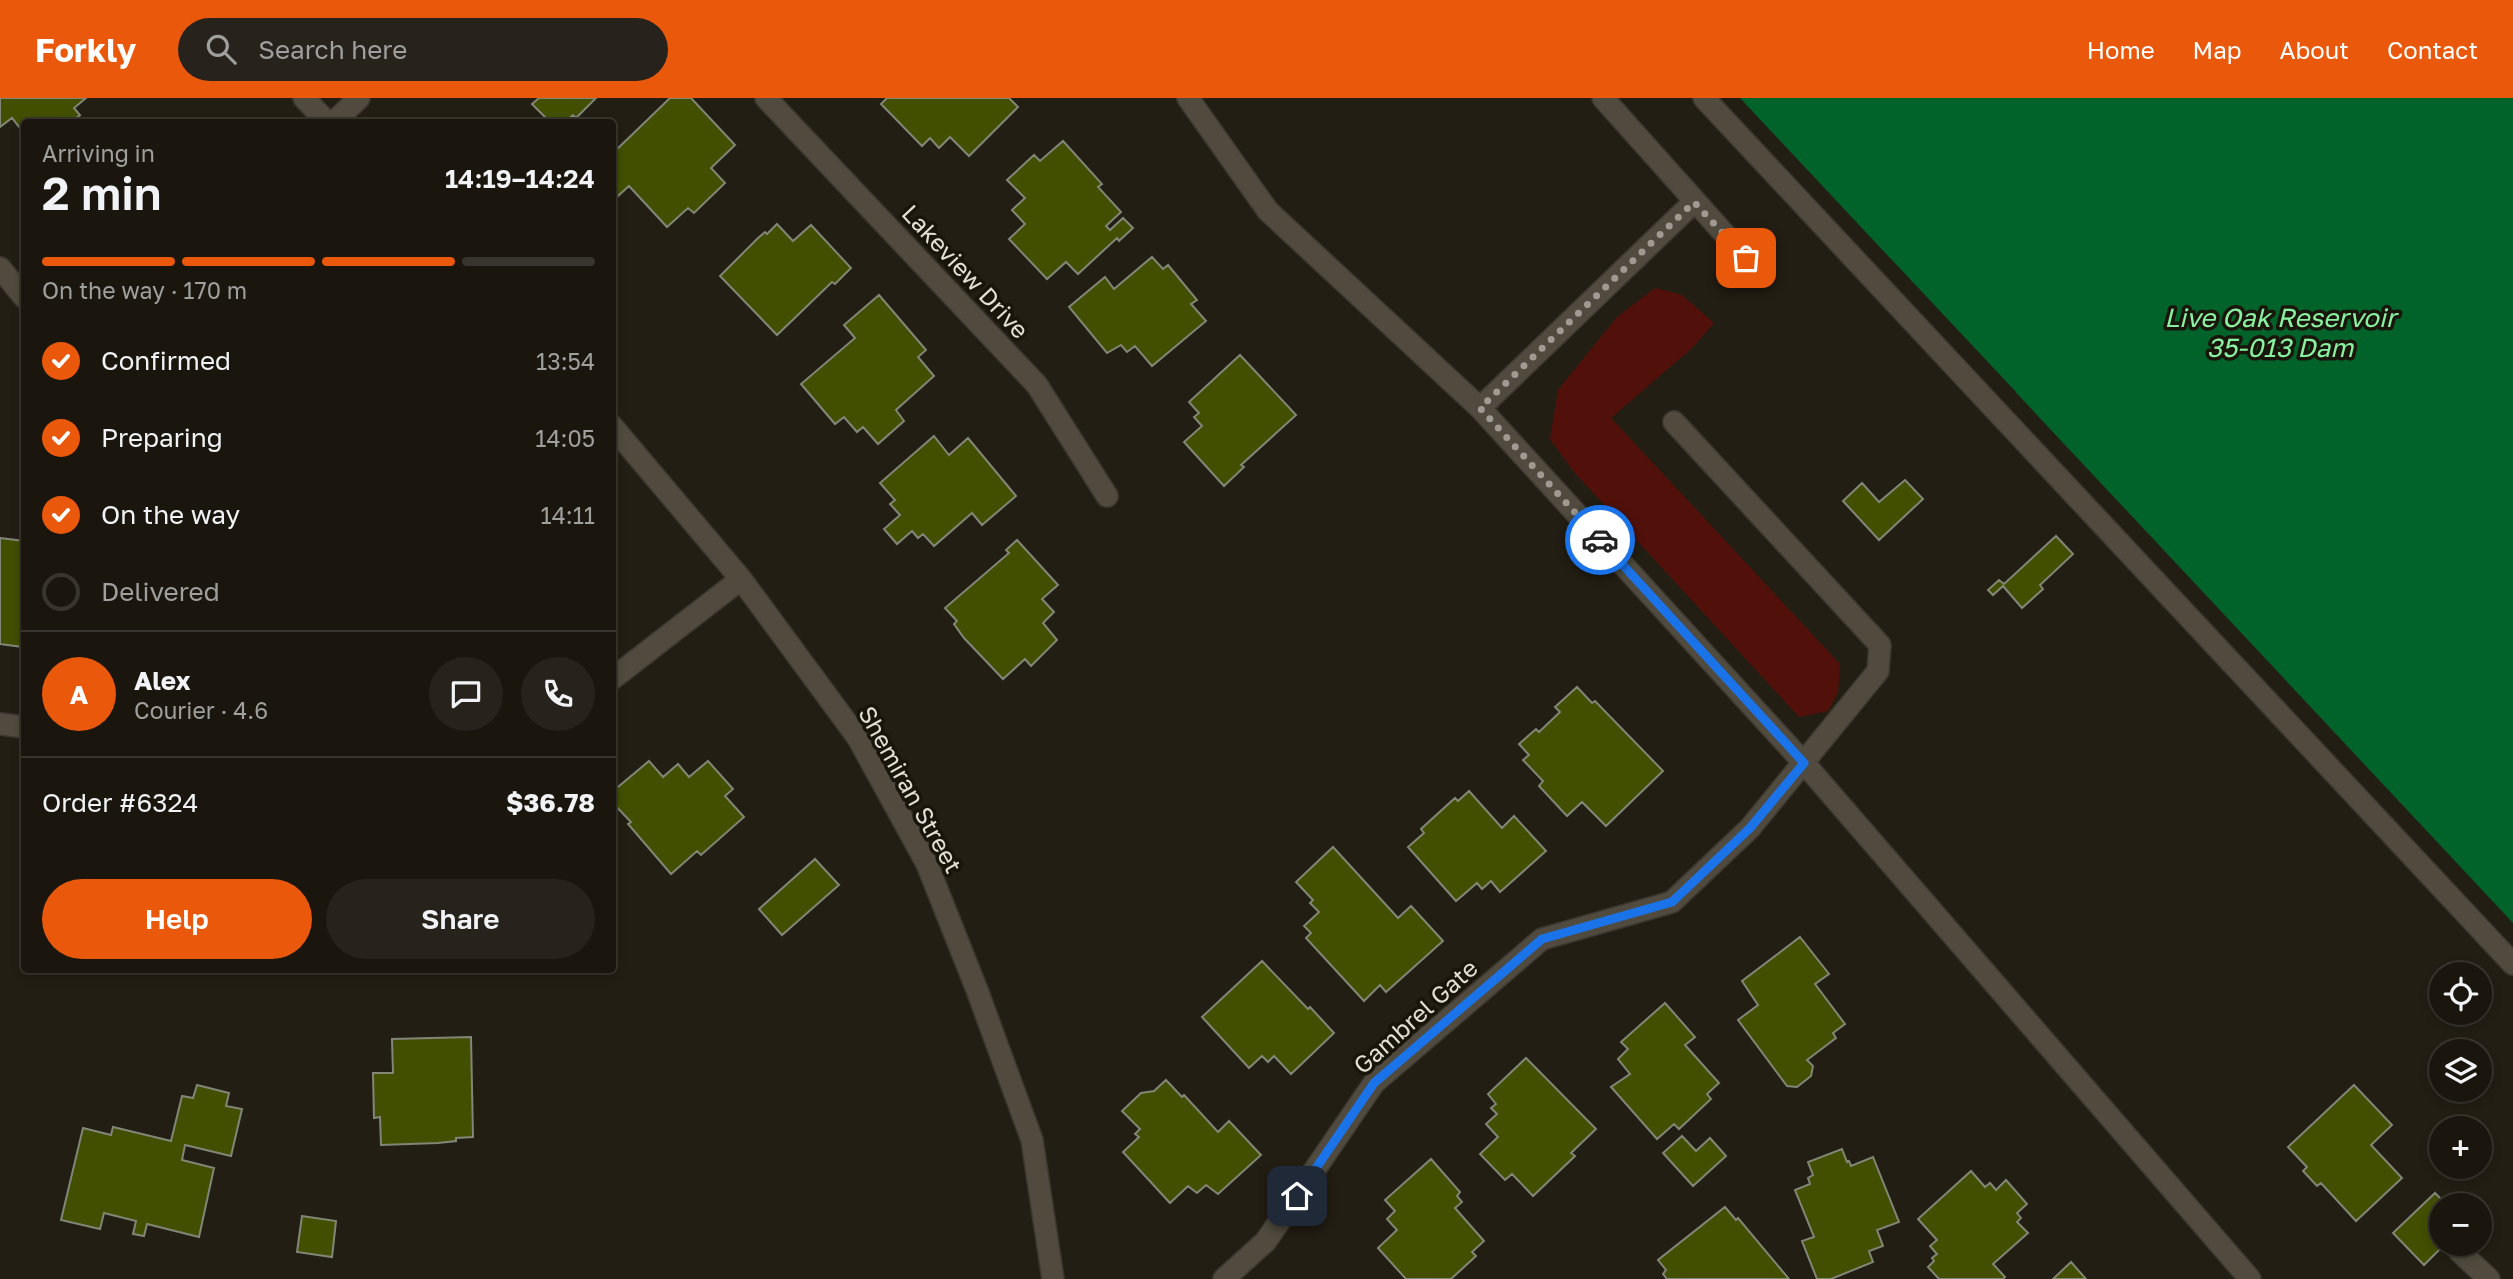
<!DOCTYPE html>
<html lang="en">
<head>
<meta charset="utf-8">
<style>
  body { margin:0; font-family:"Golos Text",sans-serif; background:#27231c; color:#f1f3f6; height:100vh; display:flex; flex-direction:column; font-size:26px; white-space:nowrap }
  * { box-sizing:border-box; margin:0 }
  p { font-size:23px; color:#9f9f9e }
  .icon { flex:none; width:38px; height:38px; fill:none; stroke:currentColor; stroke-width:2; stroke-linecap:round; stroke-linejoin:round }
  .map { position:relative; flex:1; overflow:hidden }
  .details { position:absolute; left:21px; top:21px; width:595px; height:854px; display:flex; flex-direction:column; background:#1a160e; border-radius:7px; box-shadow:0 4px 10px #0003,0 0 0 2px #38352e }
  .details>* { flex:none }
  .tools { position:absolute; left:2429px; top:864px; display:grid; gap:14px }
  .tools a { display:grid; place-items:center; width:63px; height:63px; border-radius:50%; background:#1a160e; box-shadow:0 4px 10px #0003,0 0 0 2px #38352e; font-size:35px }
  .pin { position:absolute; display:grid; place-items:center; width:60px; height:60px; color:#fff; margin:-30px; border-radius:14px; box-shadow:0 4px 10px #0006 }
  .courier { position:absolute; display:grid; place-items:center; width:70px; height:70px; margin:-35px; border:5px solid #1a73e8; border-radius:50%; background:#fff; color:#222; box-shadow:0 2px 9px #0007 }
  .overview em { font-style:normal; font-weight:600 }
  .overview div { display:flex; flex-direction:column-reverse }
  .overview { display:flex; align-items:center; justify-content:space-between; height:119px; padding:0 21px }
  h1 { font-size:46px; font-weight:600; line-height:52px }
  .bar { display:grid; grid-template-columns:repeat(4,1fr); gap:10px 7px; align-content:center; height:84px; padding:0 21px }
  .bar i { height:9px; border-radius:5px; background:#38352e }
  .bar .current { background:#ea580c }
  .bar p { grid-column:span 4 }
  .line { display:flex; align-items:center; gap:18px; padding:0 21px; border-top:2px solid #38352e }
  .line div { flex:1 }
  .round { display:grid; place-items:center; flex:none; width:74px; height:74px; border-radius:37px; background:#27231c }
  ol { padding:0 21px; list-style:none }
  li { display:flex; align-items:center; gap:21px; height:77px }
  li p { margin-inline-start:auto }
  li .icon { padding:7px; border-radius:50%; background:#ea580c; color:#fff; stroke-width:4 }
  li:last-child { color:#9f9f9e }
  li i { width:38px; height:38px; border:4px solid #38352e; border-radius:50% }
  .action { display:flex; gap:14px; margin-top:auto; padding:14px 21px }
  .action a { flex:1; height:80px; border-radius:42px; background:#ea580c; color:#fff; font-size:28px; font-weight:600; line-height:80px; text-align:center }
  .action a+a { background:#27231c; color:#f1f3f6 }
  header { display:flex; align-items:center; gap:42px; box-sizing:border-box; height:98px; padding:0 35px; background:#ea580c; color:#fff }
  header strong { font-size:33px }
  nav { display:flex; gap:38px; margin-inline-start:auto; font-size:24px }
  .search { width:490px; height:63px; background:#27231c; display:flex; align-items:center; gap:18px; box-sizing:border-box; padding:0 24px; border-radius:38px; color:#9f9f9e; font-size:26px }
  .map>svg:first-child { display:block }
  .green { fill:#51110a }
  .water { fill:#01622a }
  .pier { fill:#231e13 }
  .building { fill:#424e00; stroke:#818677; stroke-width:2 }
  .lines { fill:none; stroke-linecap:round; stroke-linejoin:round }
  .minor-casing { stroke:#3b3730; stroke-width:24 }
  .minor { stroke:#504b3e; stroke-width:21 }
  .done { stroke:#9f9b92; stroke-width:7; stroke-dasharray:0 12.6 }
  .route { stroke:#1a73e8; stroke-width:9 }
  .labels { text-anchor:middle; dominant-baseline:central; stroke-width:7; stroke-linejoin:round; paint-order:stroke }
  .street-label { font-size:24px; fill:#e2dfd7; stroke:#19150a }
  .water-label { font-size:26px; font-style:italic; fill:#88f2a1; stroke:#19150a }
</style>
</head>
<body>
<header>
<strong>Forkly</strong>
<div class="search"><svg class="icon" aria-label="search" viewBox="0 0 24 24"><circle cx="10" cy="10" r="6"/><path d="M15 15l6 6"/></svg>Search here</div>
<nav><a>Home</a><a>Map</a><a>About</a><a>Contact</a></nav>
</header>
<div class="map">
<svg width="2513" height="1181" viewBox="0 0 2513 1181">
  <rect width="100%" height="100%" fill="#231e13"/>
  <path class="green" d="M1655 190 1682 197 1714 225 1692 250 1611 320 1840 566 1838 594 1828 613 1799 619 1573 373 1550 341 1558 292 1617 219Z"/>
  <path class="water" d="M1740 0H2513V825Z"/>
  <path class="pier" d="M1890 160 2016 294 2013 296 1887 163Z"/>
  <path class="building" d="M0 0H86L74 10 80 17 71 24H35L33 22 31 24H24L23 34 12 20 0 29Z
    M539 0H596L576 20 573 17 565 24H550L532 6Z
    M670 0H691L735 47 711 70 725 85 694 115 688 110 667 129 629 88 618 98 612 91V56Z
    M887 0H1009L1018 9 969 58 950 39 939 50 930 40 922 48 881 6Z
    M1063 43 1102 86 1098 89 1121 114 1106 128 1110 132 1123 120 1133 130 1119 143 1117 140 1078 176 1066 164 1047 181 1009 141 1025 126 1012 112 1025 100 1007 82 1034 57 1040 63Z
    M777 126 793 143 811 127 851 170 835 186 832 184 777 237 720 178 757 141 765 134 767 136Z
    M1152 159 1163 171 1168 167 1197 202 1191 206 1206 223 1152 268 1135 248 1127 254 1121 247 1107 255 1069 209 1105 179 1114 191Z
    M879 197 926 252 918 259 934 278 896 312 904 323 878 346 863 329 857 334 844 319 835 326 801 286 855 240 844 227Z
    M1240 257 1296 317 1241 367 1244 369 1224 388 1184 344 1202 328 1194 319 1199 315 1189 304Z
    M934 338 949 357 968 340 1016 398 982 427 972 415 934 448 923 436 918 440 912 433 897 446 884 431 900 417 890 406 895 402 880 385Z
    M1905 382 1923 401 1879 442 1843 403 1862 385 1879 404Z
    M2056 438 2073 456 2040 487 2043 491 2022 510 2003 488 1993 497 1988 492 1999 482 2004 486Z
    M0 440 24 443 23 549 0 546Z
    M1017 442 1058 487 1042 501 1054 514 1043 525 1057 542 1031 568 1025 561 1003 581 964 540 954 526 957 523 945 510 1009 455 1006 452Z
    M1577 589 1592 605 1595 603 1663 673 1606 728 1582 704 1567 718 1539 688 1543 683 1523 662 1529 657 1519 646 1536 631 1539 634 1560 614 1555 609Z
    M649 663 663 679 678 666 689 679 708 663 733 691 725 698 744 719 701 757 697 753 671 776 628 726 631 724 612 704V694Z
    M1469 693 1502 730 1514 718 1546 753 1500 794 1491 783 1482 791 1477 785 1456 803 1408 749 1424 735 1421 731 1455 700 1458 703Z
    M1333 749 1398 820 1411 808 1443 843 1386 894 1380 887 1364 903 1306 840 1311 835 1304 828 1319 814 1310 805 1313 802 1296 784Z
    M815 761 839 787 782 837 759 811Z
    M1800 839 1829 876 1815 886 1845 926 1833 935 1836 940 1807 962 1813 968 1811 978 1797 989 1787 988 1738 922 1758 907 1742 883Z
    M1262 863 1308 911 1310 909 1334 935 1291 976 1274 958 1268 964 1262 958 1249 970 1202 919Z
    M1665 905 1695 939 1685 947 1719 985 1707 996 1711 1001 1679 1031 1674 1026 1657 1041 1611 989 1630 976 1618 961 1628 951 1621 944Z
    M471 939 473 1039 456 1040V1043L438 1045 381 1047 380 1019 374 1020 373 975H393L392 941Z
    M1526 960 1596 1031 1571 1055 1575 1058 1533 1098 1512 1076 1505 1082 1480 1056 1498 1039 1486 1026 1497 1016 1491 1010 1496 1006 1488 996Z
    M1166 982 1182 999 1184 997 1218 1034 1229 1023 1261 1057 1218 1096 1206 1087 1197 1095 1188 1088 1170 1105 1123 1054 1139 1039 1135 1036 1140 1031 1122 1013 1141 995 1154 993Z
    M197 987 229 995 226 1008 242 1011 231 1058 185 1047 182 1062 214 1070 199 1139 147 1126 144 1138 133 1136 136 1123 104 1115 100 1131 61 1122 83 1030 111 1037 113 1029 171 1043 182 998 193 1000Z
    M2354 987 2392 1027 2371 1047 2402 1080 2356 1123 2321 1085 2317 1088 2303 1073 2307 1069 2288 1049Z
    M1682 1038 1696 1053 1710 1040 1726 1058 1693 1088 1663 1055Z
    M1842 1051 1847 1064 1849 1063 1851 1068 1873 1059 1899 1124 1877 1132 1883 1148 1869 1153 1873 1164 1831 1181H1817L1802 1143 1814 1139 1795 1092 1810 1086 1808 1080 1813 1077 1808 1064Z
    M1431 1061 1460 1094 1457 1098 1462 1104 1455 1110 1484 1143 1472 1154 1476 1158 1451 1181H1406L1378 1150 1397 1132 1387 1121 1395 1113 1385 1102Z
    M1971 1073 1985 1089 1990 1085 1996 1092 2006 1082 2027 1106 2017 1115 2021 1120 2017 1124 2028 1135 1993 1166 2005 1179 2003 1181H1939L1928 1169 1934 1163 1932 1160 1937 1156 1930 1148 1937 1142 1918 1121Z
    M2435 1095 2448 1108H2441V1146H2445L2424 1167 2393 1135Z
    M1725 1109 1736 1122 1738 1120 1789 1181H1667L1663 1176 1666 1172 1658 1162Z
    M302 1118 336 1123 332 1159 297 1154Z
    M2071 1164 2086 1181H2053Z"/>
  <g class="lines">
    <defs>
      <path id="minor" d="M304 0 327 24
        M766 0 1037 287 1107 398
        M1188 0 1268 113 1480 310 1804 665 2250 1181
        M1603 0 1746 160
        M1704 0 2513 866
        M334 24 359 0
        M0 170 24 199
        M1480 310 1694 104
        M612 328 741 481 858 640 927 766 977 892 1032 1042 1053 1181
        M612 581 741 481
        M0 626 24 629
        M2460 1154 2489 1181
        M1224 1181 1266 1143 1374 985 1542 841 1672 804 1750 730 1878 573 1880 547 1674 324"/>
    </defs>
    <use href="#minor" class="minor-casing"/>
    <use href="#minor" class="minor"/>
  </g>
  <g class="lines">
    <path class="done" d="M1600 442 1480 310 1694 104 1746 160"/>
    <path class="route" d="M1297 1098 1374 985 1542 841 1672 804 1750 730 1804 665 1600 442"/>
  </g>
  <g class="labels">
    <g class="street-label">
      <text transform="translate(966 173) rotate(47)">Lakeview Drive</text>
      <text transform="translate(911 691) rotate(61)">Shemiran Street</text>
      <text transform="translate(1415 918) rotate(-42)">Gambrel Gate</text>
    </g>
    <g class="water-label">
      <text x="2280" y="219">Live Oak Reservoir<tspan x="2280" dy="30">35-013 Dam</tspan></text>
    </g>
  </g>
</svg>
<div class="tools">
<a><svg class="icon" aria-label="locate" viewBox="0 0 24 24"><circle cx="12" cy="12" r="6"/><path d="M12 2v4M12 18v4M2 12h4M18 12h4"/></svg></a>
<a><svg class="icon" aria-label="layers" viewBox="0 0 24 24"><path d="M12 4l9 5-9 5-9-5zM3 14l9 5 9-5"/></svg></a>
<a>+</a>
<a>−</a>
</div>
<div class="pin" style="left:1746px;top:160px;background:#ea580c"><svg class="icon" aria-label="bag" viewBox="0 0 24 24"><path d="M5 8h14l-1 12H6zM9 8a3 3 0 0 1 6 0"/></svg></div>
<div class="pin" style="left:1297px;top:1098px;background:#1f2937"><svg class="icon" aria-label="home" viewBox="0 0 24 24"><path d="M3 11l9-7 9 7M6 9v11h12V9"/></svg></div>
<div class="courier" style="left:1600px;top:442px"><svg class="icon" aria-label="car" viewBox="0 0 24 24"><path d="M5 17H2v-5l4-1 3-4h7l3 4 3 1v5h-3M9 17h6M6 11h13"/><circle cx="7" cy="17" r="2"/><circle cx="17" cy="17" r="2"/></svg></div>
<section class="details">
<div class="overview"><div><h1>2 min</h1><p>Arriving in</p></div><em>14:19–14:24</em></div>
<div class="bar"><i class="current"></i><i class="current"></i><i class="current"></i><i></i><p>On the way · 170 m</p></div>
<ol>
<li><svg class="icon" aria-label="check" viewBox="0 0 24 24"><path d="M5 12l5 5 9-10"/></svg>Confirmed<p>13:54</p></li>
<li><svg class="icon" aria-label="check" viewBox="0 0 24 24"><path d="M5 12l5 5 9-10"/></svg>Preparing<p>14:05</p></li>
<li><svg class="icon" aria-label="check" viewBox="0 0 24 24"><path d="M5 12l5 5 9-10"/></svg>On the way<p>14:11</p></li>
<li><i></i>Delivered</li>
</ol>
<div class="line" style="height:126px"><b class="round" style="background:#ea580c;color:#fff">A</b><div><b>Alex</b><p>Courier · 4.6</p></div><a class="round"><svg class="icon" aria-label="chat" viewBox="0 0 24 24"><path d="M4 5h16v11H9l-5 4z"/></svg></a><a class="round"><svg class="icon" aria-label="phone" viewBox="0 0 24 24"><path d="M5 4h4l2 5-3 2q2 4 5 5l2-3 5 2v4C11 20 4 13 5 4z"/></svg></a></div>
<div class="line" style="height:91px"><div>Order #6324</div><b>$36.78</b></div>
<div class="action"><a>Help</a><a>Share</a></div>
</section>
</div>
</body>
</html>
